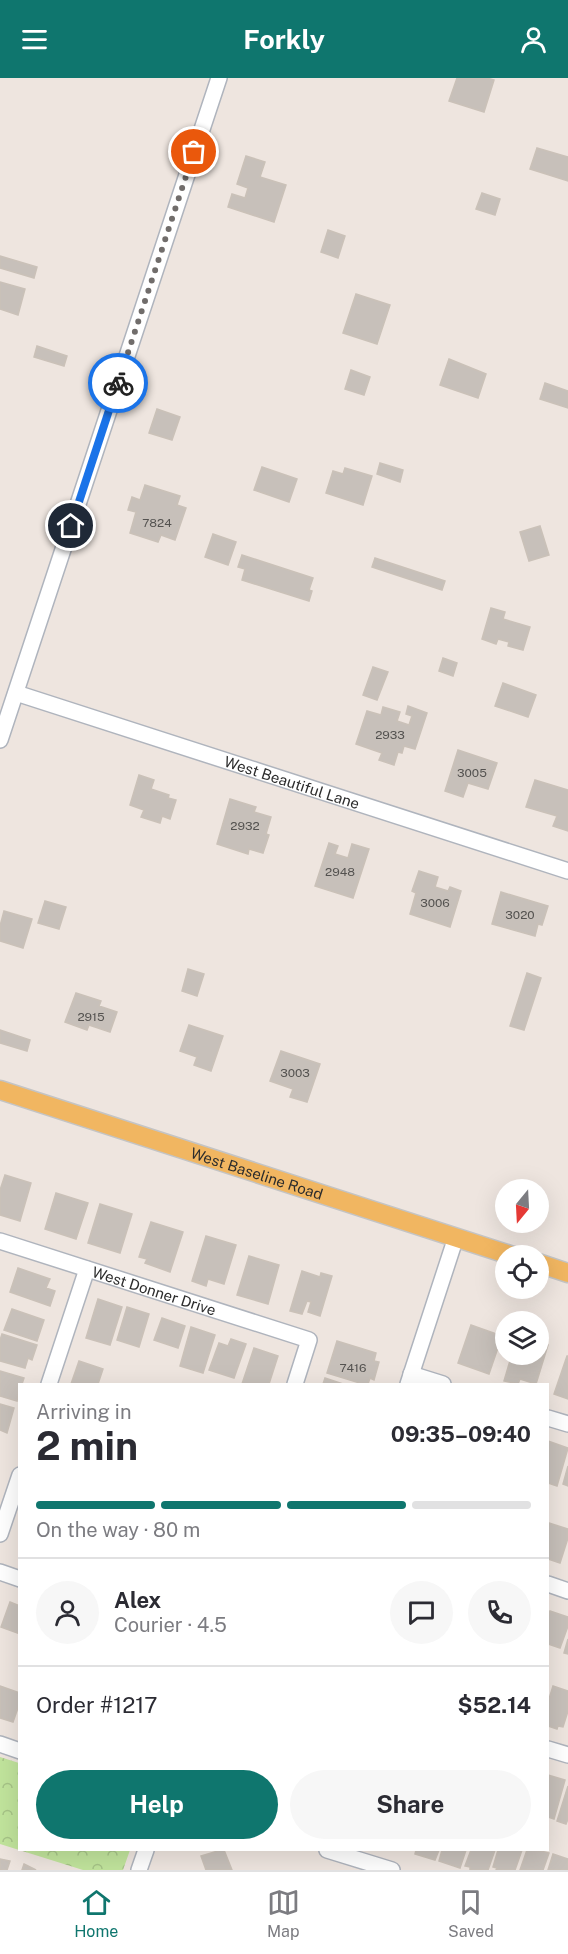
<!DOCTYPE html>
<html lang="en">
<head>
<meta charset="utf-8">
<style>
  body { margin:0; font-family:"Public Sans",sans-serif; background:#f7f7f7; color:#2b2b33; height:100vh; display:flex; flex-direction:column; font-size:22px; white-space:nowrap }
  * { box-sizing:border-box; margin:0 }
  p { font-size:20px; color:#7c7c81 }
  .icon { flex:none; width:33px; height:33px; fill:none; stroke:currentColor; stroke-width:2; stroke-linecap:round; stroke-linejoin:round }
  .map { position:relative; flex:1; overflow:hidden }
  .panel { position:absolute; left:18px; top:1305px; width:531px; height:468px; display:flex; flex-direction:column; background:#fff; border-radius:0px; box-shadow:0 6px 24px #0002 }
  .panel>* { flex:none }
  .needle { width:39px; rotate:198deg }
  .controls { position:absolute; left:495px; top:1101px; display:grid; gap:12px }
  .controls a { display:grid; place-items:center; width:54px; height:54px; border-radius:50%; background:#fff; box-shadow:0 6px 24px #0002; font-size:30px }
  .pin { position:absolute; display:grid; place-items:center; width:51px; height:51px; color:#fff; margin:-26px; border:3px solid #fff; border-radius:50%; box-shadow:0 2px 6px #0007 }
  .courier { position:absolute; display:grid; place-items:center; width:60px; height:60px; margin:-30px; border:4px solid #1a73e8; border-radius:50%; background:#fff; color:#222; box-shadow:0 2px 8px #0007 }
  .head em { font-style:normal; font-weight:700 }
  .head div { display:flex; flex-direction:column-reverse }
  .head { display:flex; align-items:center; justify-content:space-between; height:102px; padding:0 18px }
  h1 { font-size:39px; font-weight:700; line-height:45px }
  .bar { display:grid; grid-template-columns:repeat(4,1fr); gap:9px 6px; align-content:center; height:72px; padding:0 18px }
  .bar i { height:8px; border-radius:4px; background:#e1e1e2 }
  .bar .current { background:#0f766e }
  .bar p { grid-column:span 4 }
  .line { display:flex; align-items:center; gap:15px; padding:0 18px; border-top:2px solid #e1e1e2 }
  .line div { flex:1 }
  .round { display:grid; place-items:center; flex:none; width:63px; height:63px; border-radius:32px; background:#f7f7f7 }
  .cta { display:flex; gap:12px; margin-top:auto; padding:12px 18px }
  .cta a { flex:1; height:69px; border-radius:36px; background:#0f766e; color:#fff; font-size:24px; font-weight:700; line-height:69px; text-align:center }
  .cta a+a { background:#f7f7f7; color:#2b2b33 }
  header { display:flex; justify-content:space-between; align-items:center; height:78px; padding:0 18px; background:#0f766e; color:#fff; font-size:27px; font-weight:700 }
  .tab-bar { display:flex; justify-content:space-around; align-items:center; height:84px; border-top:2px solid #e1e1e2; background:#fff; font-size:16px; color:#7c7c81 }
  .tab-bar a { display:grid; justify-items:center; gap:3px }
  .tab-bar .current { color:#0f766e }
  .map>svg:first-child { display:block }
  .park { fill:url(#park-crowns) }
  .building { fill:#c7c0ba; stroke:#cac1b8; stroke-width:1.5 }
  .lines { fill:none; stroke-linecap:round; stroke-linejoin:round }
  .minor-casing { stroke:#afb4bd; stroke-width:18 }
  .major-casing { stroke:#c4c4c4; stroke-width:21 }
  .minor { stroke:#fff; stroke-width:15 }
  .major { stroke:#f1b661; stroke-width:18 }
  .done { stroke:#716d6b; stroke-width:6; stroke-dasharray:0 10.8 }
  .route { stroke:#1a73e8; stroke-width:8 }
  .labels { text-anchor:middle; dominant-baseline:central; stroke-width:6; stroke-linejoin:round; paint-order:stroke }
  .number-label { font-size:12px; fill:#545250 }
  .street-label { font-size:15px; fill:#2d2d2d; stroke:#fff }
</style>
</head>
<body>
<header><svg class="icon" aria-label="menu" viewBox="0 0 24 24"><path d="M4 6h16M4 12h16M4 18h16"/></svg>Forkly<svg class="icon" aria-label="person" viewBox="0 0 24 24"><circle cx="12" cy="8" r="4"/><path d="M4 21q1-7 8-7t8 7"/></svg></header>
<div class="map">
<svg width="568" height="1792" viewBox="0 0 568 1792">
  <defs>
    <pattern id="park-crowns" width="20" height="18" patternUnits="userSpaceOnUse" patternTransform="scale(1.5)"><rect width="20" height="18" fill="#c1e49c"/><path d="M2 6a3 3 0 1 1 6 0M12 15a3 3 0 1 1 6 0" fill="none" stroke="#a6c487"/></pattern>
  </defs>
  <rect width="100%" height="100%" fill="#eee5df"/>
  <path class="park" d="M0 1679 19 1685 20 1772H130L123 1792H83L0 1766Z"/>
  <path class="building" d="M457 0H487L494 2 484 34 449 23Z
    M537 70 568 79V103L530 91Z
    M246 78 265 84 260 99 286 107 274 144 228 129 232 116 245 120 248 110 237 106Z
    M482 115 500 121 495 137 476 131Z
    M328 152 345 158 338 180 321 174Z
    M0 178 37 189 34 200 0 190Z
    M0 204 25 211 18 237 0 231Z
    M356 216 390 227 377 266 343 255Z
    M37 268 67 278 64 288 34 279Z
    M449 281 486 296 478 320 440 307Z
    M351 292 370 299 364 317 345 311Z
    M545 305 568 313V330L540 321Z
    M157 331 180 339 172 362 149 355Z
    M380 385 403 392 400 404 377 396Z
    M262 389 297 401 289 424 254 412Z
    M345 390 372 398 363 427 326 415 333 393 343 396Z
    M145 407 180 418 177 427 186 430 175 462 161 457 158 464 130 455 136 434 128 432 132 419 140 422Z
    M540 448 549 477 529 483 520 454Z
    M213 456 236 464 228 487 205 479Z
    M242 477 313 500 309 512 312 513 309 523 242 502 245 491 238 489Z
    M375 480 445 503 442 512 372 489Z
    M491 530 505 534 503 541 530 549 523 572 508 568 509 564 498 561 496 566 482 561Z
    M443 580 457 585 453 598 439 593Z
    M373 589 388 594 377 622 363 617Z
    M503 605 536 617 528 639 495 628Z
    M408 628 427 635 415 671 404 668 402 675 398 674 394 687 379 682 382 675 356 666 367 633 381 637 383 629 400 634 397 643 409 647 412 638 406 636Z
    M458 672 497 685 488 711 468 705 463 719 445 713Z
    M139 697 154 702 151 711 169 717 168 720 176 722 170 741 162 738 160 745 141 739 144 732 130 727Z
    M535 702 568 712V753L553 748 557 738 526 729Z
    M230 721 256 729 254 734 271 739 266 756 269 757 263 775 249 771 248 776 217 766Z
    M329 765 338 768 335 776 348 780 352 766 369 771 353 820 315 808Z
    M419 793 438 799 435 809 448 813 450 809 461 813 450 849 410 836 416 815 412 813Z
    M501 814 548 828 542 847 538 846 535 858 492 846Z
    M45 823 66 829 59 851 38 845Z
    M4 833 32 841 23 870 0 863V848Z
    M188 891 204 896 197 918 182 913Z
    M527 895 541 900 524 952 510 948Z
    M76 915 101 923 99 928 117 934 110 954 89 947 87 952 65 944Z
    M189 947 223 958 211 993 194 987 197 979 180 973Z
    M0 952 30 962 27 973 0 965Z
    M281 973 320 986 307 1024 290 1019 293 1011 270 1003Z
    M5 1097 31 1105 20 1143 0 1137V1112Z
    M56 1115 88 1125 76 1161 45 1151Z
    M100 1126 132 1136 120 1175 88 1165Z
    M151 1144 183 1154 170 1194 145 1185 147 1181 139 1179Z
    M206 1158 236 1167 224 1206 208 1201 206 1208 192 1203Z
    M249 1178 279 1187 268 1226 237 1217Z
    M18 1190 50 1201 46 1210 55 1213 50 1228 10 1214Z
    M302 1193 320 1199 321 1195 332 1198 320 1238 308 1234 311 1224 307 1223 302 1236 290 1233Z
    M98 1221 122 1229 110 1267 86 1260Z
    M127 1229 149 1236 139 1269 117 1262Z
    M12 1231 44 1242 37 1263 4 1252Z
    M162 1240 185 1248 178 1270 154 1262Z
    M471 1247 502 1258 489 1296 458 1285Z
    M191 1249 215 1257 203 1295 180 1288Z
    M2 1256 37 1267 32 1282 28 1280 25 1290 0 1283V1262Z
    M231 1261 246 1266 234 1300 209 1292 219 1265 228 1268Z
    M337 1263 376 1275 374 1283 379 1284 374 1302 370 1300 368 1306H363L327 1295Z
    M538 1264 548 1267 536 1306 520 1301 518 1306 504 1303 512 1276H538Z
    M254 1270 278 1278 269 1306H242Z
    M567 1278H568V1321L554 1316Z
    M79 1283 103 1291 98 1306H71Z
    M0 1293 24 1300 22 1306H20L17 1323 0 1318Z
    M325 1300 343 1306H323Z
    M0 1326 14 1330 7 1355 0 1352Z
    M548 1363 568 1370 557 1408 548 1405Z
    M568 1388V1408L563 1406Z
    M549 1445 568 1451V1460L560 1485 548 1481V1450Z
    M10 1524 20 1528V1556L1 1549Z
    M550 1533 568 1539V1548L560 1570 548 1566V1539Z
    M568 1561V1576L564 1575Z
    M0 1608 20 1615V1624L13 1644 0 1640Z
    M553 1608 568 1613V1633L563 1649 558 1648 557 1651 548 1648V1624Z
    M548 1697 565 1702 554 1741 548 1739Z
    M568 1708V1741L566 1746 557 1743Z
    M221 1772H224L232 1792H206L201 1778Z
    M416 1772H439L435 1782 415 1776Z
    M442 1772H466L460 1790 439 1783Z
    M471 1772H495L488 1792H470V1789L465 1788Z
    M498 1772H522L515 1792H496L497 1790 493 1789Z
    M527 1772H537L549 1775 543 1792H520Z
    M553 1776 568 1781V1792H548Z
    M0 1781 10 1783 7 1792H0Z
    M24 1786 36 1792H22Z"/>
  <g class="lines">
    <defs>
      <g id="minor">
        <path id="s1" d="M16 615 568 793"/>
        <path d="M0 662 219 0"/>
        <path id="s2" d="M0 1163 309 1262 295 1306"/>
        <path d="M411 1296 443 1306"/>
        <path d="M49 1306 87 1191"/>
        <path d="M408 1306 456 1159"/>
        <path d="M548 1340 568 1346"/>
        <path d="M0 1456 20 1397"/>
        <path d="M0 1494 20 1501"/>
        <path d="M548 1506 568 1513"/>
        <path d="M0 1666 20 1673"/>
        <path d="M548 1671 568 1677"/>
        <path d="M327 1772 392 1792"/>
        <path d="M139 1792 146 1772"/>
      </g>
      <g id="major">
        <path id="s3" d="M0 1012 513 1178"/>
        <path d="M538 1185 568 1195"/>
      </g>
    </defs>
    <use href="#minor" class="minor-casing"/>
    <use href="#major" class="major-casing"/>
    <use href="#minor" class="minor"/>
    <use href="#major" class="major"/>
  </g>
  <g class="lines">
    <path class="done" d="M118 305 194 74"/>
    <path class="route" d="M71 448 118 305"/>
  </g>
  <g class="labels">
    <g class="number-label">
      <text x="157" y="445">7824</text>
      <text x="390" y="657">2933</text>
      <text x="472" y="695">3005</text>
      <text x="245" y="748">2932</text>
      <text x="340" y="794">2948</text>
      <text x="435" y="825">3006</text>
      <text x="520" y="837">3020</text>
      <text x="91" y="939">2915</text>
      <text x="295" y="995">3003</text>
      <text x="353" y="1290">7416</text>
    </g>
    <g class="street-label">
      <text stroke="none"><textPath href="#s1" startOffset="290">West Beautiful Lane</textPath></text>
      <text stroke="none"><textPath href="#s3" startOffset="270">West Baseline Road</textPath></text>
      <text stroke="none"><textPath href="#s2" startOffset="162">West Donner Drive</textPath></text>
    </g>
  </g>
</svg>
<div class="controls">
<a><svg class="needle" viewBox="-14 -14 28 28"><path d="M0-13l5 13h-10z" fill="#e53935"/><path d="M0 13l5-13h-10z" fill="#7c7c81"/></svg></a>
<a><svg class="icon" aria-label="locate" viewBox="0 0 24 24"><circle cx="12" cy="12" r="6"/><path d="M12 2v4M12 18v4M2 12h4M18 12h4"/></svg></a>
<a><svg class="icon" aria-label="layers" viewBox="0 0 24 24"><path d="M12 4l9 5-9 5-9-5zM3 14l9 5 9-5"/></svg></a>
</div>
<div class="pin" style="left:194px;top:74px;background:#ea580c"><svg class="icon" aria-label="bag" viewBox="0 0 24 24"><path d="M5 8h14l-1 12H6zM9 8a3 3 0 0 1 6 0"/></svg></div>
<div class="pin" style="left:71px;top:448px;background:#1f2937"><svg class="icon" aria-label="home" viewBox="0 0 24 24"><path d="M3 11l9-7 9 7M6 9v11h12V9"/></svg></div>
<div class="courier" style="left:118px;top:305px"><svg class="icon" aria-label="bike" viewBox="0 0 24 24"><circle cx="6" cy="16" r="4"/><circle cx="18" cy="16" r="4"/><path d="M6 16l4-8h5l3 8M10 8l3 8H6M13 5h3"/></svg></div>
<section class="panel">
<div class="head"><div><h1>2 min</h1><p>Arriving in</p></div><em>09:35–09:40</em></div>
<div class="bar"><i class="current"></i><i class="current"></i><i class="current"></i><i></i><p>On the way · 80 m</p></div>
<div class="line" style="height:108px"><a class="round"><svg class="icon" aria-label="person" viewBox="0 0 24 24"><circle cx="12" cy="8" r="4"/><path d="M4 21q1-7 8-7t8 7"/></svg></a><div><b>Alex</b><p>Courier · 4.5</p></div><a class="round"><svg class="icon" aria-label="chat" viewBox="0 0 24 24"><path d="M4 5h16v11H9l-5 4z"/></svg></a><a class="round"><svg class="icon" aria-label="phone" viewBox="0 0 24 24"><path d="M5 4h4l2 5-3 2q2 4 5 5l2-3 5 2v4C11 20 4 13 5 4z"/></svg></a></div>
<div class="line" style="height:78px"><div>Order #1217</div><b>$52.14</b></div>
<div class="cta"><a>Help</a><a>Share</a></div>
</section>
</div>
<nav class="tab-bar">
<a class="current"><svg class="icon" aria-label="home" viewBox="0 0 24 24"><path d="M3 11l9-7 9 7M6 9v11h12V9"/></svg>Home</a>
<a><svg class="icon" aria-label="map" viewBox="0 0 24 24"><path d="M3 6l6-2 6 2 6-2v14l-6 2-6-2-6 2zM9 4v14M15 6v14"/></svg>Map</a>
<a><svg class="icon" aria-label="saved" viewBox="0 0 24 24"><path d="M7 4h10v16l-5-4-5 4z"/></svg>Saved</a>
</nav>
</body>
</html>
